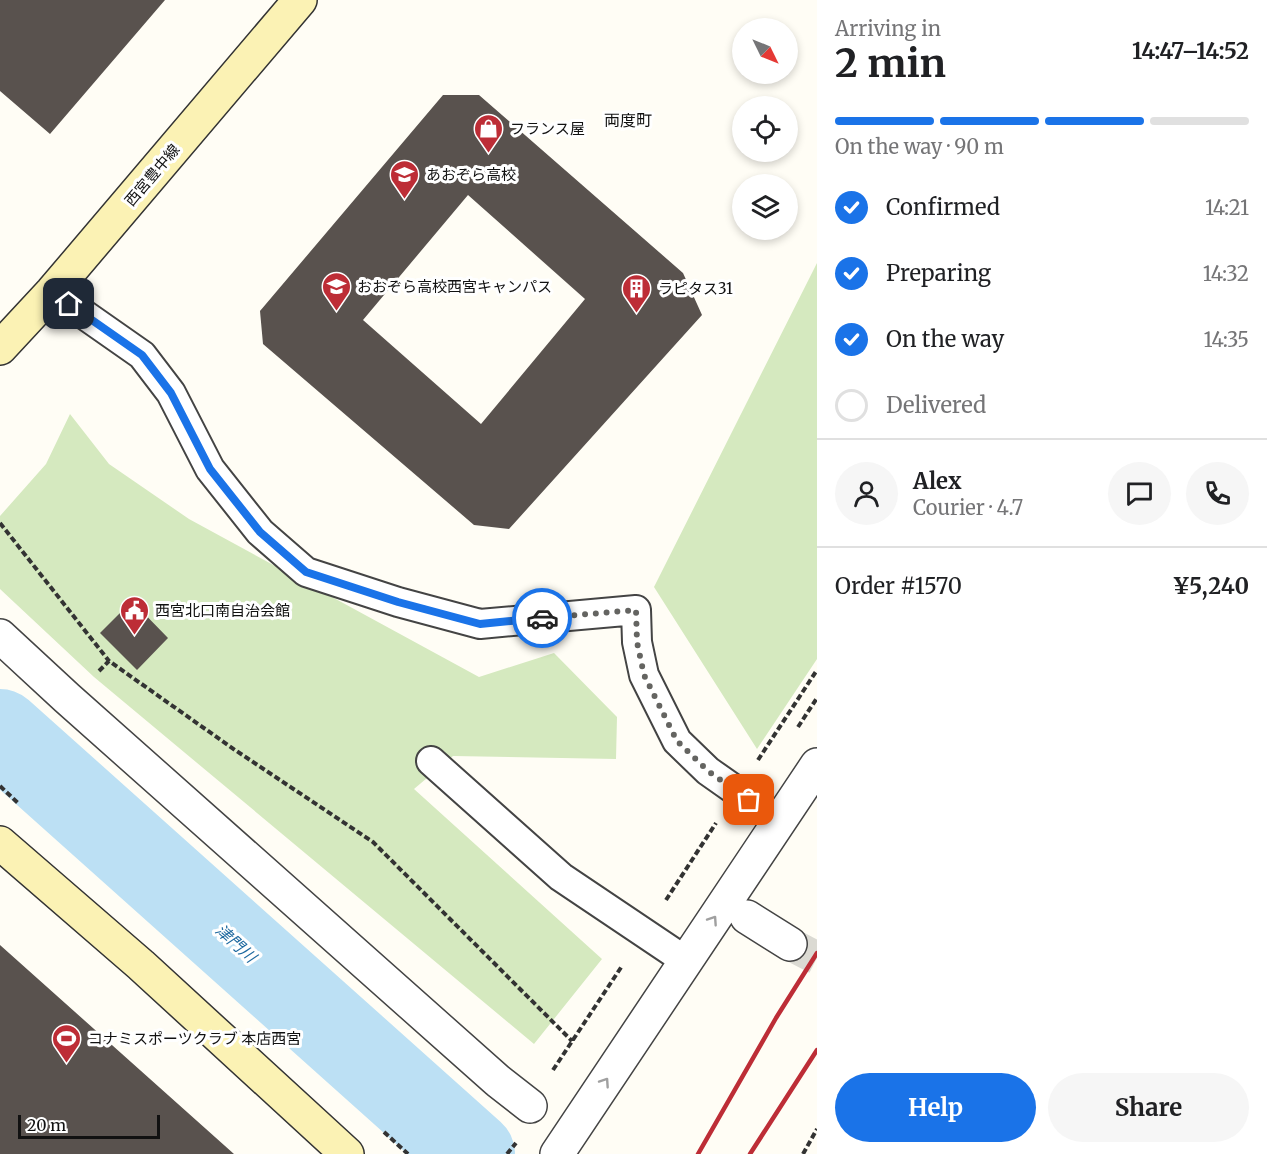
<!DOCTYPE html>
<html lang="en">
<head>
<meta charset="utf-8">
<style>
  body { margin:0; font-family:Merriweather,"Noto Sans JP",serif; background:#f6f6f6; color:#202124; height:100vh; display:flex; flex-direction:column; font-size:22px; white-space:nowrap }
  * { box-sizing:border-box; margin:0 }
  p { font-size:20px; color:#757577 }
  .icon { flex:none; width:33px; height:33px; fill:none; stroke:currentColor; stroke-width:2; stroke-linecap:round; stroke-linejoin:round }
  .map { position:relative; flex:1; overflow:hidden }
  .panel { display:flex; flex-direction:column; background:#fff; width:450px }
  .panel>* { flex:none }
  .needle { width:39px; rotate:133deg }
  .tools { position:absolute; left:732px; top:18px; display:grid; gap:12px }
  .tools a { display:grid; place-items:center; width:66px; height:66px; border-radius:50%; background:#fff; box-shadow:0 3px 9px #0003; font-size:30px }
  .scale { position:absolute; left:18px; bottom:15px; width:142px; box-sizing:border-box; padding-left:6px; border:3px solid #111; border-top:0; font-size:16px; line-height:21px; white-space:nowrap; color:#111; -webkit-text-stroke:4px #fff; paint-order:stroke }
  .pin { position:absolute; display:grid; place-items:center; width:51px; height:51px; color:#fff; margin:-26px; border-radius:12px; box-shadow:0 3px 9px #0006 }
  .courier { position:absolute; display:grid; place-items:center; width:60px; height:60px; margin:-30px; border:4px solid #1a73e8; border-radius:50%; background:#fff; color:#222; box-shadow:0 2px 8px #0007 }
  .summary em { font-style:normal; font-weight:700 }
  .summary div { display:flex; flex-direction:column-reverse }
  .summary { display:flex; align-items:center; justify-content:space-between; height:102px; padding:0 18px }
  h1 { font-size:39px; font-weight:700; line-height:45px }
  .bar { display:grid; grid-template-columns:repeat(4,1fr); gap:9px 6px; align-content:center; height:72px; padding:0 18px }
  .bar i { height:8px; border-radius:4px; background:#e0e0e0 }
  .bar .active { background:#1a73e8 }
  .bar p { grid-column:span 4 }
  .line { display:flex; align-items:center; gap:15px; padding:0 18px; border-top:2px solid #e0e0e0 }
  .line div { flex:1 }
  .round { display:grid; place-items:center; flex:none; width:63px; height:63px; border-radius:32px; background:#f6f6f6 }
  ol { padding:0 18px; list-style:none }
  li { display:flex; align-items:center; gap:18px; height:66px }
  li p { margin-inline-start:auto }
  li .icon { padding:6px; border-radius:50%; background:#1a73e8; color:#fff; stroke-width:4 }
  li:last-child { color:#757577 }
  li i { width:33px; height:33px; border:3px solid #e0e0e0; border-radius:50% }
  .button { display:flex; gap:12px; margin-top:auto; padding:12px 18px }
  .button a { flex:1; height:69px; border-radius:36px; background:#1a73e8; color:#fff; font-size:24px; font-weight:700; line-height:69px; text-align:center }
  .button a+a { background:#f6f6f6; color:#202124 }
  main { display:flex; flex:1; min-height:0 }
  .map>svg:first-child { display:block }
  .green { fill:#d5e9bf }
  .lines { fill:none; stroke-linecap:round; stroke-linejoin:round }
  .river { stroke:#bce0f4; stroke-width:86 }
  .building { fill:#59524e; fill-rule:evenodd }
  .street-tunnel { stroke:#dbdad3; stroke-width:33; stroke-dasharray:33 16; stroke-linecap:butt }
  .lane-casing { stroke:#444; stroke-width:32 }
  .street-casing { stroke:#444; stroke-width:36 }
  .secondary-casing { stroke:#333; stroke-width:36 }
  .path { stroke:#333; stroke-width:4; stroke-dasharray:6 3; stroke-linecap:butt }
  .lane { stroke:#fff; stroke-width:28 }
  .street { stroke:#fff; stroke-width:33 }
  .secondary { stroke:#fbf2b4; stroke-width:33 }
  .rail { stroke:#bd2d36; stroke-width:4.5 }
  .oneway { stroke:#a0a0a0 }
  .done { stroke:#646461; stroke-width:6; stroke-dasharray:0 10.8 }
  .route { stroke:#1a73e8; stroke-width:8 }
  .labels { text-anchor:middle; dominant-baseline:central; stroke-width:6; stroke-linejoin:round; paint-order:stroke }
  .poi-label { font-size:15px; fill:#111; stroke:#fff; text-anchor:start }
  .street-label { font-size:15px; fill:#111; stroke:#fff }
  .neighbourhood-label { font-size:16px; fill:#111; stroke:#fff }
  .water-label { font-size:16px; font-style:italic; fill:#1e699f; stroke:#fff }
</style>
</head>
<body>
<main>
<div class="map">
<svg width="817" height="1154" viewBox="0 0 817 1154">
  <rect width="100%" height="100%" fill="#fffdf5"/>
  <path class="green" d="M817 263V659L757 749 654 587Z
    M70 414 109 464 189 519 479 677 554 653 617 717 616 759 453 756 414 789 602 959 534 1044 94 677 0 589V516L46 464Z"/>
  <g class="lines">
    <path class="river" d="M0 732 472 1154"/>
  </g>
  <path class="building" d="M0 0H165L50 134 0 91Z
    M443 95H479L683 273 702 315 509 529 474 525 263 344 260 311ZM468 195 585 299 481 424 363 320Z
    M132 601 168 638 137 670 100 633Z
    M0 945 234 1154H0Z"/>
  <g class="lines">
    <path class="street-tunnel" d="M790 944 817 958"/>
    <defs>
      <path id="lane" d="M52 292 142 355 171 393 210 469 260 532 306 572 398 602 480 624 636 610 637 642 644 675 677 741 708 771 779 821
        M431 761 561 877 686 961"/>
      <path id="street" d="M0 636 67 698 498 1081 530 1106
        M747 917 790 944
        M557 1154 817 765"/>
      <path id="secondary" d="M0 348 52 292 300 0
        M0 843 141 965 347 1154"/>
    </defs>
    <use href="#lane" class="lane-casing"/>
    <use href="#street" class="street-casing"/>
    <use href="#secondary" class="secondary-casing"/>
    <path class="path" d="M0 523 109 661
      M99 671 109 661 235 750 373 842 572 1041
      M798 727 817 698
      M758 760 817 670
      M0 786 19 804
      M666 900 716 823
      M553 1070 622 966
      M384 1132 408 1154
      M507 1154 516 1143
      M803 1154 817 1129"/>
    <use href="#lane" class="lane"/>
    <use href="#street" class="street"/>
    <use href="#secondary" class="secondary"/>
    <path class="rail" d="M698 1154 776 1018 817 953
      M750 1154 817 1050"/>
  </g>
  <defs><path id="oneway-chevron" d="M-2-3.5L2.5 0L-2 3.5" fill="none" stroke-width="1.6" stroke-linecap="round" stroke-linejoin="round" transform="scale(1.5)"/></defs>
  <g class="oneway">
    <use href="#oneway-chevron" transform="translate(713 920) rotate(-56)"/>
    <use href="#oneway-chevron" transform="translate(605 1082) rotate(-56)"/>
  </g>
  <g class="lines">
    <path class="done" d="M542 618 636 610 637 642 644 675 677 741 708 771 749 800"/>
    <path class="route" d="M69 304 142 355 171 393 210 469 260 532 306 572 398 602 480 624 542 618"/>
  </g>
  <defs>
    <symbol id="shop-pin" viewBox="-11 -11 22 30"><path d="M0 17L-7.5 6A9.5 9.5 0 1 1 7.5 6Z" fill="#bd2d36" stroke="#fff"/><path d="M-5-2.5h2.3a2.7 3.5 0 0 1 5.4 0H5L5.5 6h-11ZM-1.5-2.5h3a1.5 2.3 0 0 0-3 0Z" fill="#fff"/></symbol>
    <symbol id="school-pin" viewBox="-11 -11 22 30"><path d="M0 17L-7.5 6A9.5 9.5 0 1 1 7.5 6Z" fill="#bd2d36" stroke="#fff"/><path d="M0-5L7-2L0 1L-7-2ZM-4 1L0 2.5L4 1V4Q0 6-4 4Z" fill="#fff"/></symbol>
    <symbol id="building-pin" viewBox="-11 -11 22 30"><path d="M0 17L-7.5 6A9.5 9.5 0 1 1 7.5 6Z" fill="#bd2d36" stroke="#fff"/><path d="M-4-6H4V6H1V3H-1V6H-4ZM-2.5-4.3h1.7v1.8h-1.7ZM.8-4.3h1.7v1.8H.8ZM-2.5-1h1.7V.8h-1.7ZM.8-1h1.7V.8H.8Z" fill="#fff"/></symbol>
    <symbol id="civic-pin" viewBox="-11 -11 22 30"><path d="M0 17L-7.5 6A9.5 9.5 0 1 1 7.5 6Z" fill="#bd2d36" stroke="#fff"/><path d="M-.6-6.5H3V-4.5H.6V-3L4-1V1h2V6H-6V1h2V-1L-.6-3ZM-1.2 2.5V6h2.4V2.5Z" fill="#fff"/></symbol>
    <symbol id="stadium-pin" viewBox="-11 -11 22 30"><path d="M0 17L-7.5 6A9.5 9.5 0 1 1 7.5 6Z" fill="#bd2d36" stroke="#fff"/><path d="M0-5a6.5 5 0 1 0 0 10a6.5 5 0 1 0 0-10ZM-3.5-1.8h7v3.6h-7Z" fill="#fff"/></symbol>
  </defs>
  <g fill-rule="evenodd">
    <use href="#shop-pin" x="472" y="112" width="33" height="45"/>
    <use href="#school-pin" x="388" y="158" width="33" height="45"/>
    <use href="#school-pin" x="320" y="270" width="33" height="45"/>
    <use href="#building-pin" x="620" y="272" width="33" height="45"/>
    <use href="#civic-pin" x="118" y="594" width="33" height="45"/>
    <use href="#stadium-pin" x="50" y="1022" width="33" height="45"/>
  </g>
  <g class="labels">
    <g class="poi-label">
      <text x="510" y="128">フランス屋</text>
      <text x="426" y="174">あおぞら高校</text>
      <text x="357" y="286">おおぞら高校西宮キャンパス</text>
      <text x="658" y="288">ラピタス31</text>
      <text x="155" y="610">西宮北口南自治会館</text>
      <text x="88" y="1038">コナミスポーツクラブ 本店西宮</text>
    </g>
    <g class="street-label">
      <text transform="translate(152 175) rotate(-50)">西宮豊中線</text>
    </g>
    <g class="neighbourhood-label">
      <text x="628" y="120">両度町</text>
    </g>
    <g class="water-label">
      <text transform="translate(236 943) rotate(42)">津門川</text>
    </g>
  </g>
</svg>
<div class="tools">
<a><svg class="needle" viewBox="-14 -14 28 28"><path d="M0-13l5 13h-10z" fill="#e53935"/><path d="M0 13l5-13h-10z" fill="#757577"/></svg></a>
<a><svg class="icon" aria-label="locate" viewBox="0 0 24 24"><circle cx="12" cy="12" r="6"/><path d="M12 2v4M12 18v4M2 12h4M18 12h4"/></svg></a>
<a><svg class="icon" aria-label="layers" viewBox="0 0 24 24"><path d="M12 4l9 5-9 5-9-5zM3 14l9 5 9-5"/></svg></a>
</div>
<div class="scale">20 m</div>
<div class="pin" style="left:749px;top:800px;background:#ea580c"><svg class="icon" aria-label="bag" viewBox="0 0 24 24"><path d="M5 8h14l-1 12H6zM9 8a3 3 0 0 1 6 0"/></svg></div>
<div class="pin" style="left:69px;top:304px;background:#1f2937"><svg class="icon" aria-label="home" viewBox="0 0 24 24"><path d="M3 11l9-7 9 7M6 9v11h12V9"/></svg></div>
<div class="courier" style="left:542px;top:618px"><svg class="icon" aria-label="car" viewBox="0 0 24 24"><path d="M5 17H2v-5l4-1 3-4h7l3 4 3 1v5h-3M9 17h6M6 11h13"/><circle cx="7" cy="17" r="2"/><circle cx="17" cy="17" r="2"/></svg></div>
</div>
<section class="panel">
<div class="summary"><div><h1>2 min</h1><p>Arriving in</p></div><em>14:47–14:52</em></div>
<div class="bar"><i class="active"></i><i class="active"></i><i class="active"></i><i></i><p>On the way · 90 m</p></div>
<ol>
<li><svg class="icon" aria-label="check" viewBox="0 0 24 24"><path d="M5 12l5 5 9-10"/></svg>Confirmed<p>14:21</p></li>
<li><svg class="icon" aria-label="check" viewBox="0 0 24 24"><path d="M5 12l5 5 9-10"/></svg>Preparing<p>14:32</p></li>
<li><svg class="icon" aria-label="check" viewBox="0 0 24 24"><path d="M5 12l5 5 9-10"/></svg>On the way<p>14:35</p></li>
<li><i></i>Delivered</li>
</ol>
<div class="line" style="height:108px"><a class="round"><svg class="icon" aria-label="person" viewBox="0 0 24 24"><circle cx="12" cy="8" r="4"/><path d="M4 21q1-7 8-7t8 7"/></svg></a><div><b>Alex</b><p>Courier · 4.7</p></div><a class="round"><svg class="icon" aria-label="chat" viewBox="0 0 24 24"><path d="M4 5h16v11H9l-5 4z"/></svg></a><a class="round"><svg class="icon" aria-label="phone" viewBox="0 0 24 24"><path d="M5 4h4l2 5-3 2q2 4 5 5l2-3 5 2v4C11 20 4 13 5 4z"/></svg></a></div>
<div class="line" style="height:78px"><div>Order #1570</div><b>¥5,240</b></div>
<div class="button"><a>Help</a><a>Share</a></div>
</section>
</main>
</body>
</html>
